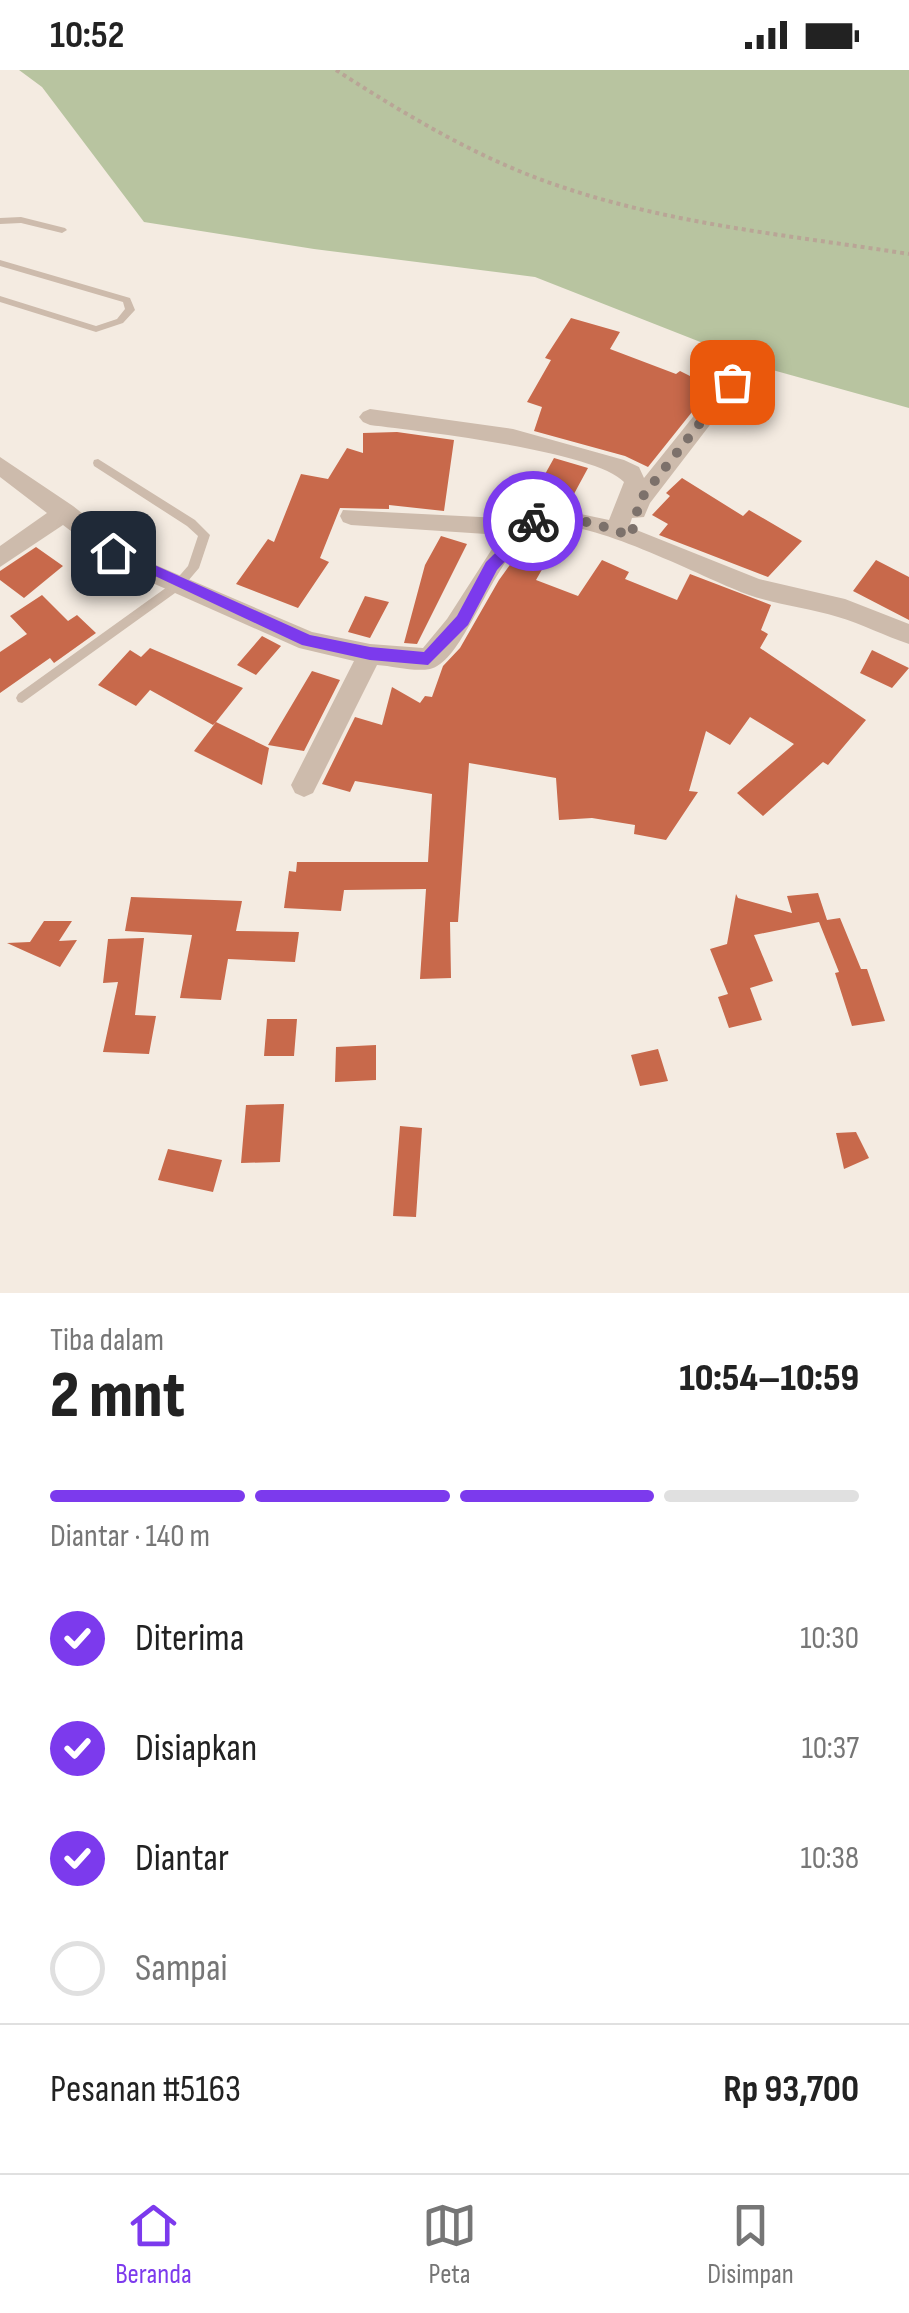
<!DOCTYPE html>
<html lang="id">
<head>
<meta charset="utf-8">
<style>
  body { margin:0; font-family:"Sofia Sans Condensed",sans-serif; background:#f2f2f2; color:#222; height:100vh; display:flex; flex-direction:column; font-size:38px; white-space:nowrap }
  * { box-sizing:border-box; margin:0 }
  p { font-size:32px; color:#767676 }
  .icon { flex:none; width:55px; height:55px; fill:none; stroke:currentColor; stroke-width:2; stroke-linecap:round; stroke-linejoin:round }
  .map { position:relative; height:1223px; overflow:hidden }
  .sheet { display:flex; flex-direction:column; background:#fff; flex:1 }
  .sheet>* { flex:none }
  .pin { position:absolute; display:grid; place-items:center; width:85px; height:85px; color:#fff; margin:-42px; border-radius:20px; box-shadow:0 5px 15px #0006 }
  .courier { position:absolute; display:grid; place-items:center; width:100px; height:100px; margin:-50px; border:8px solid #7c3aed; border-radius:50%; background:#fff; color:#222; box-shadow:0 2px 12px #0007 }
  .summary em { font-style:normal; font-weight:800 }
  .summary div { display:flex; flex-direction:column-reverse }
  .summary { display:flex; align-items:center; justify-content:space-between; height:170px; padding:0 50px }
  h1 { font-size:65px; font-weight:800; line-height:75px }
  .bar { display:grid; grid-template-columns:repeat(4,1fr); gap:15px 10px; align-content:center; height:120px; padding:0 50px }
  .bar i { height:12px; border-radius:8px; background:#e0e0e0 }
  .bar .on { background:#7c3aed }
  .bar p { grid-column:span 4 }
  .line { display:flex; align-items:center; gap:25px; padding:0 50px; border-top:2px solid #e0e0e0 }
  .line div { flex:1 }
  ol { padding:0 50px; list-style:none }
  li { display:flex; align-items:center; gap:30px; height:110px }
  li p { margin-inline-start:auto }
  li .icon { padding:10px; border-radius:50%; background:#7c3aed; color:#fff; stroke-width:4 }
  li:last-child { color:#767676 }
  li i { width:55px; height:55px; border:5px solid #e0e0e0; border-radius:50% }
  .status { display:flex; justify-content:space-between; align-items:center; height:70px; padding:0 50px; background:#fff; direction:ltr }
  .status svg { height:28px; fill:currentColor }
  .dock { display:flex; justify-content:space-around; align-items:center; height:140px; border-top:2px solid #e0e0e0; background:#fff; font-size:28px; color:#767676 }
  .dock a { display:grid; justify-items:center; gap:5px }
  .dock .on { color:#7c3aed }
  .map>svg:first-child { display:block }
  .green { fill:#b8c4a0 }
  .building { fill:#c8694b }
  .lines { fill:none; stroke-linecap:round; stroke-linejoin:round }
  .path { stroke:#b9a596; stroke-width:4; stroke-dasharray:4 4; stroke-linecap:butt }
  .service { fill:#cdbbac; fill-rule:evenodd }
  .minor { fill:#cdbbac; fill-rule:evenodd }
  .route { fill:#7c3aed }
  .done { stroke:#7c716b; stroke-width:10; stroke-dasharray:0 18 }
</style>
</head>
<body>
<div class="status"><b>10:52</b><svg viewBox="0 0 49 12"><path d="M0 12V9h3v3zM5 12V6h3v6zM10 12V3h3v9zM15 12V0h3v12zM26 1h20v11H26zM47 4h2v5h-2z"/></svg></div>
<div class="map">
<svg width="909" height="1223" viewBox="0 0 909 1223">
  <rect width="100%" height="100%" fill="#f4ebe1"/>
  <path class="green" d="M19 0H909V338L769 299 535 207 314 179 144 152 42 17Z"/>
  <path class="building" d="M571 248 620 262 610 279 676 304 680 301 712 317 648 397 625 386 534 361 542 337 527 332 551 290 545 288Z
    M397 362 454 370 444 441 389 435V439L340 438 320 488 329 492 298 538 236 514 268 469 274 472 301 404 328 409 347 378 363 383V363Z
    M554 388 588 398 568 435 534 424Z
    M682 408 743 446 749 440 802 471 768 507 659 465 668 454 652 445 670 426 666 423Z
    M441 466 467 474 417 574 404 573 425 495Z
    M527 471 552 482 536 510 578 526 602 490 629 502 625 509 677 530 690 504 771 535 761 560 768 564 760 578 866 650 828 695 823 692 763 746 737 723 794 674 750 647 730 675 706 661 689 721 698 722 666 770 634 764 635 755 592 748 559 750 556 708 469 693 458 852H450L451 908 420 909 426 819 344 820 341 841 284 838 289 801 296 802 297 792H428L432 724 355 711 350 722 322 714 355 647 382 655 392 617 420 633 425 626 432 627 443 596 460 578 499 510Z
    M36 477 63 496 24 528 0 510V501Z
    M876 490 909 507V550L853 521Z
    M42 525 68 551 77 545 96 563 54 593 50 588 0 623V582L27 564 10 546Z
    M365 526 389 532 370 568 348 562Z
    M262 566 281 576 256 605 237 595Z
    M150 578 243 618 216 652 269 678 262 715 194 681 216 652 213 655 150 620 136 636 98 615 130 580 141 587Z
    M872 580 909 598 892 618 860 603Z
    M312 601 340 610 304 681 268 675Z
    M818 823 827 850 840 848 861 899H867L885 951 852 956 835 903 839 902 819 852 754 865 773 911 750 918 762 950 729 958 718 927 728 924 710 879 727 874 736 824 738 828 792 843 787 826Z
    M131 827 242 831 236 861 299 862 295 892 228 889 221 930 180 928 192 865 125 861Z
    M44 851H72L59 871 77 870 60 897 7 873 30 872Z
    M144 868 135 945 156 946 149 984 103 982 118 912 103 913 108 869Z
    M267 949H297L294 986H264Z
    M376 975V1010L335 1012 336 977Z
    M658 979 668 1011 640 1016 631 985Z
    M284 1034 280 1092 241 1093 246 1035Z
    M400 1056 422 1058 416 1147 393 1146Z
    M856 1062 869 1088 844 1099 836 1063Z
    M168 1079 222 1090 213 1122 158 1110Z"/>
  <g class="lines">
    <path class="path" d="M336 0C409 47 482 91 565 118 676 155 795 166 909 184"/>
    <path class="service" d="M21 147 65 158 67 160 62 163 21 153 0 154V148Z
      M0 190 130 228 135 240 123 253 96 262 0 232V226L96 256 117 249 125 239 123 232 0 196Z
      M98 389 195 450 210 465 199 498 182 518 22 633 18 632 16 628 18 624 174 512 188 496 198 466 187 456 94 396 93 393 94 390Z"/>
    <path class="minor" d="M732 305 742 312 739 317 650 433 644 447 632 448 629 457 759 509 845 529 909 554V574C885 566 862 554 838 547 809 538 778 535 749 525 706 510 581 442 541 458 495 476 467 591 430 599 414 602 393 596 377 595L313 723 304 727 295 723 291 715 354 591 299 578 121 499 63 455 0 497V476L47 443 0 407V387L73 436 137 487 312 562 370 574 423 578 447 549 501 465 351 455 343 452 340 446 343 440 519 449 552 438 609 450 624 412C595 381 419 361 370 355L363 352 359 347 363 342 370 339 513 359 624 390 639 397 644 408 725 307Z"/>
  </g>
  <path class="route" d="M533 446 538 447V455L497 500 468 555 428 595 370 590 302 575 106 483 108 479H119L310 565 370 577 424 582 457 546 486 492Z"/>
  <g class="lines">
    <path class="done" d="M533 451C561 441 603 456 631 466L640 430 732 312"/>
  </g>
</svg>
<div class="pin" style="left:732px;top:312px;background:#ea580c"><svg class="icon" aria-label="bag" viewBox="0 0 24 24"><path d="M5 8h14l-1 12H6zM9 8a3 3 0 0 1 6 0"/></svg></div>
<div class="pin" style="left:113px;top:483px;background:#1f2937"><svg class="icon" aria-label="home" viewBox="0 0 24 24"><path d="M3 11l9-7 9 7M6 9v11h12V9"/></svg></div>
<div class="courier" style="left:533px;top:451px"><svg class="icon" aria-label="bike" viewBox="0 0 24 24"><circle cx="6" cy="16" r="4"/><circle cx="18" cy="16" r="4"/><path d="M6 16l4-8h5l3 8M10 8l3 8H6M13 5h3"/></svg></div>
</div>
<section class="sheet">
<div class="summary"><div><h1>2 mnt</h1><p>Tiba dalam</p></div><em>10:54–10:59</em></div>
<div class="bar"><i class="on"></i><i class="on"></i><i class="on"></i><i></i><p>Diantar · 140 m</p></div>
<ol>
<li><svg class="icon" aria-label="check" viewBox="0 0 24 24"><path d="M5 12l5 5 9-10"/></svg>Diterima<p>10:30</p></li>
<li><svg class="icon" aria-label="check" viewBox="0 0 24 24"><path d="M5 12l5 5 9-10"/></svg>Disiapkan<p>10:37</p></li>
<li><svg class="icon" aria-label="check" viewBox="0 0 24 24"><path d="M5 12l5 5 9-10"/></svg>Diantar<p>10:38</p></li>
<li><i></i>Sampai</li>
</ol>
<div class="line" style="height:130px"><div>Pesanan #5163</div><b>Rp 93,700</b></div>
</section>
<nav class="dock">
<a class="on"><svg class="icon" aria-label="home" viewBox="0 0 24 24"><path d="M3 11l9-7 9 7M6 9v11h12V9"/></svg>Beranda</a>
<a><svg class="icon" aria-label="map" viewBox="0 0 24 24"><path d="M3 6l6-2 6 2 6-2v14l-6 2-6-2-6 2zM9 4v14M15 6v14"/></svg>Peta</a>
<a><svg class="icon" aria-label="saved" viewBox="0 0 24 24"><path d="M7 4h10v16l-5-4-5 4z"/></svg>Disimpan</a>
</nav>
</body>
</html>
